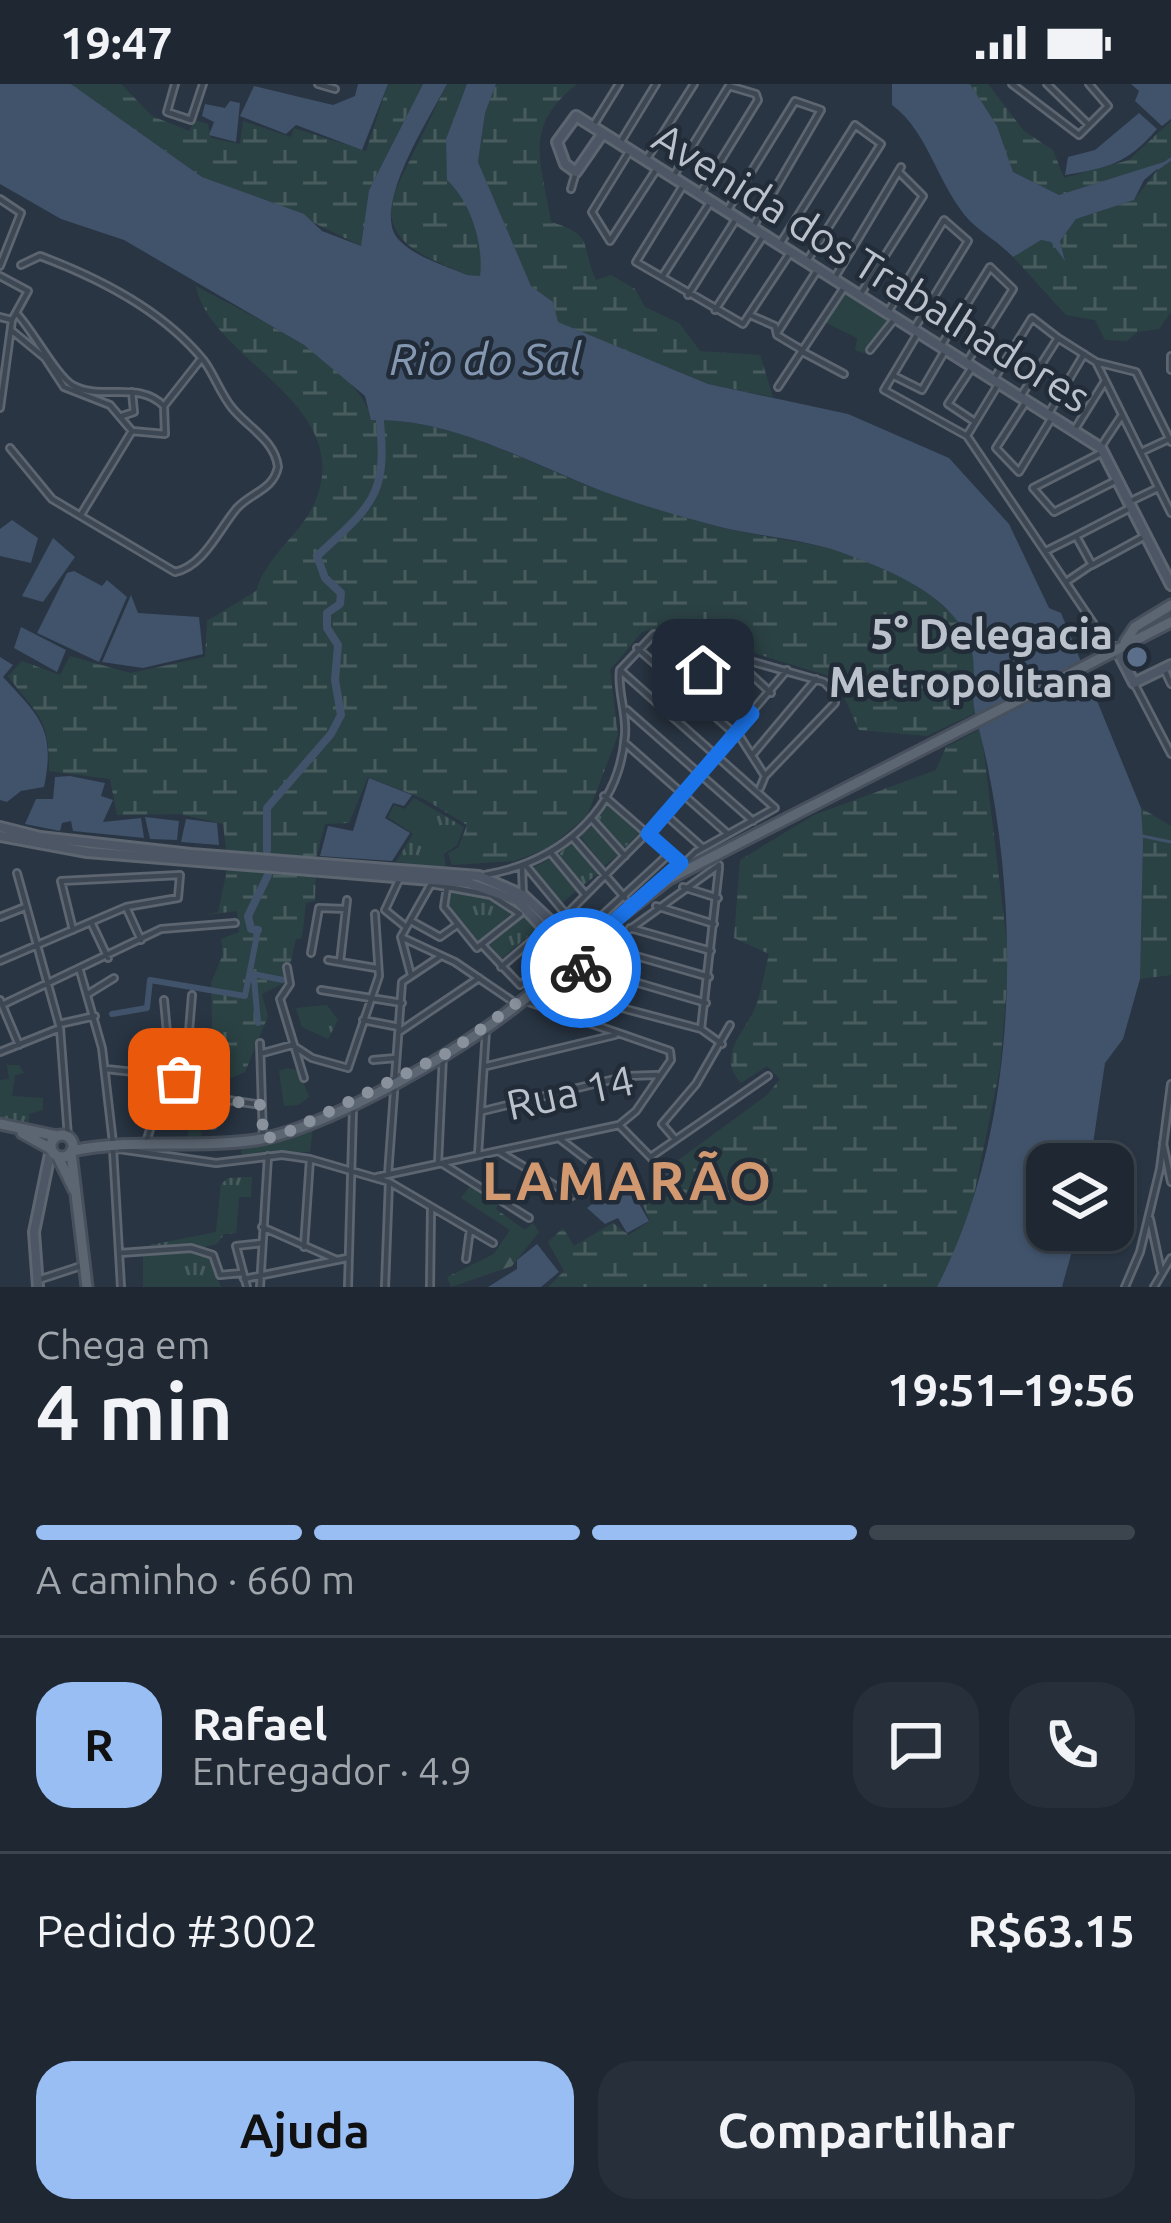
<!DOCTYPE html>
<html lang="pt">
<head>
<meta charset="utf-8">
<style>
  body { margin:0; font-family:Ubuntu,sans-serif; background:#27303a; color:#f1f3f6; height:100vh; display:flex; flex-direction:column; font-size:45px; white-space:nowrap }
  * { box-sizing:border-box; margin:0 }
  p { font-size:39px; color:#a1a6ac }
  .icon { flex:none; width:66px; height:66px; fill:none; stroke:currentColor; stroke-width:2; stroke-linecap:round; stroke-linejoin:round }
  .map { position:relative; height:1203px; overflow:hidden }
  .details { display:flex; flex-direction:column; background:#1f2832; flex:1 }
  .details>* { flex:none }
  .tools { position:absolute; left:1026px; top:1059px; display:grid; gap:24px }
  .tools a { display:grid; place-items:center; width:108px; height:108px; border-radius:24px; background:#1f2832; box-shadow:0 3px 9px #0004,0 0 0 3px #3c444d; font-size:60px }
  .pin { position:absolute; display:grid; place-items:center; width:102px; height:102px; color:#fff; margin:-51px; border-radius:24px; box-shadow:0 6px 18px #0006 }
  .courier { position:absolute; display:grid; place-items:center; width:120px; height:120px; margin:-60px; border:9px solid #1a73e8; border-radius:50%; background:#fff; color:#222; box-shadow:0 3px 15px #0007 }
  .head em { font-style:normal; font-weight:600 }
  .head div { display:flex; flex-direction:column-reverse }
  .head { display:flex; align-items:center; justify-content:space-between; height:204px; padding:0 36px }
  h1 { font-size:78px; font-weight:600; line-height:90px }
  .bar { display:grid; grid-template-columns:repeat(4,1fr); gap:18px 12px; align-content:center; height:144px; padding:0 36px }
  .bar i { height:15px; border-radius:9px; background:#3c444d }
  .bar .current { background:#98bef4 }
  .bar p { grid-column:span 4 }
  .line { display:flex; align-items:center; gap:30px; padding:0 36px; border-top:3px solid #3c444d }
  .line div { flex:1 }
  .round { display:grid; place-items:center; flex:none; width:126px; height:126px; border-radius:36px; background:#27303a }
  .button { display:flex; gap:24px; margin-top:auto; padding:24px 36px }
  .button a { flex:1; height:138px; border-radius:36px; background:#98bef4; color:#111; font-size:48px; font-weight:600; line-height:138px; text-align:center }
  .button a+a { background:#27303a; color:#f1f3f6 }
  .status { display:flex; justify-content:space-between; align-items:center; height:84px; padding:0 60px; background:#1f2832; direction:ltr }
  .status svg { height:33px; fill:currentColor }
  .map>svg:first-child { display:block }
  .grass { fill:url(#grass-tufts) }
  .forest { fill:url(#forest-firs) }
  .wetland { fill:url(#wetland-marsh) }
  .park { fill:#2b4244 }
  .water { fill:#40536b }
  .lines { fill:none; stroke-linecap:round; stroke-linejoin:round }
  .stream { stroke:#40536b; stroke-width:3 }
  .canal { stroke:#40536b; stroke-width:6 }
  .river { stroke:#40536b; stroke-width:8 }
  .street-casing { stroke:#5c6570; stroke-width:10 }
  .secondary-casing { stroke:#5c6570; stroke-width:14 }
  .primary-casing { stroke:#47505c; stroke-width:15 }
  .street { stroke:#3d4753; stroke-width:4.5 }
  .secondary { stroke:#4c5665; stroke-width:8 }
  .primary { stroke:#5c6672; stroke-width:9 }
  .done { stroke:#88919c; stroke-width:12; stroke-dasharray:0 21.6 }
  .route { stroke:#1a73e8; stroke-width:15 }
  .service-dot { fill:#5c6f8a; stroke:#222c38; stroke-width:4.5 }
  .labels { text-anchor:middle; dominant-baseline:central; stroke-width:9; stroke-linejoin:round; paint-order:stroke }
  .street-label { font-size:42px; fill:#bbc2cc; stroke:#222c38 }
  .poi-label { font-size:42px; font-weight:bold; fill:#bbc2cc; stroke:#222c38; text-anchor:end }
  .water-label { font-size:45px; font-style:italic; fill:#8498b2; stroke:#222c38 }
  .district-label { font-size:54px; font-weight:bold; letter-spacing:3px; fill:#d29870; stroke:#222c38 }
</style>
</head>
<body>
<div class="status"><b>19:47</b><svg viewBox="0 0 49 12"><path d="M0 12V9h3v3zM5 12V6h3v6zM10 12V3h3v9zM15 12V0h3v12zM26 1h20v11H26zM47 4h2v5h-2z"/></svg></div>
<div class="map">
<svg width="1171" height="1203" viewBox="0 0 1171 1203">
  <defs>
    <pattern id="grass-tufts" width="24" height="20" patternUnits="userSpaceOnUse" patternTransform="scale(3)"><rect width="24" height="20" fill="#2b4244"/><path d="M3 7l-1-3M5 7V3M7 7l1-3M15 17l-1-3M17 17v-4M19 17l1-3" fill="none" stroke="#485c5e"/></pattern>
    <pattern id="forest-firs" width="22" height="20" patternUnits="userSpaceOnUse" patternTransform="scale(3)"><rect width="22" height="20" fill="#2b4244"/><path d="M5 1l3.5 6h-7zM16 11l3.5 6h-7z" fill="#485c5e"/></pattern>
    <pattern id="wetland-marsh" width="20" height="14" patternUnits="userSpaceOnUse" patternTransform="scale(3)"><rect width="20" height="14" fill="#2b4244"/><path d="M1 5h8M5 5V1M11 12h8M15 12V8" fill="none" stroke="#485c5e"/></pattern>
  </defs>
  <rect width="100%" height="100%" fill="#293543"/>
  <path class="grass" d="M414 714 464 743 457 761 444 770 446 783 396 778 413 750 388 733 394 721 405 725Z
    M606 717 641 747 624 764 598 734Z
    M594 741 619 770 604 782 580 752Z
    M573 757 599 789 583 801 559 770Z
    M552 774 579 805 563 818 532 784Z
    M449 807 486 813 514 827 478 859 446 817Z
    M526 828 541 841 501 875 490 861Z
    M327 921 338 936 328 955 302 943 296 924Z
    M7 981H19L24 989 15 991 12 1012 43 1014V1026L29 1030V1042L0 1036V996L9 995Z
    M288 984 299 987 309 1013 298 1021 284 1022 279 987Z
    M180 1010 194 1011 202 1053 187 1055 192 1024 174 1018Z
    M252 1093 251 1113H239L236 1149 224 1150 217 1160 204 1163 221 1203H143V1172L134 1171 136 1164 216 1148 221 1100 228 1094Z"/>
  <path class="forest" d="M470 1102 498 1119 496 1125 525 1146 533 1139 539 1148 512 1182 451 1203 447 1193 494 1170 510 1146 461 1114Z"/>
  <path class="wetland" d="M71 0H121L152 32 189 47 195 36 208 40 211 54 240 60 243 37 291 53 294 44 366 67 388 0H423L369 106 361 162 274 119 202 93Z
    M447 0H467L446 55 483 165 480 192 467 191C429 173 386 163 391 115Z
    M496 0H577C521 44 542 79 551 138 596 151 580 163 596 196L611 191 635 205 645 223 679 239 700 267 760 271 773 313 708 300 557 238 553 218 531 202 478 78 485 29Z
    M970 0H988L1024 47 1053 66 1064 94 1129 76 1171 37V228L1159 245 1137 248 1127 257 1105 256 1095 236 1066 231 1013 173 1040 156 1051 158 1064 173 1060 157 1076 135 1134 116 1163 79 1059 111 1013 88 997 42Z
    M196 202C249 232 355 275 372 336 450 334 518 375 589 402 626 416 665 427 702 438 749 453 799 455 846 469 883 481 929 504 955 534 979 562 977 595 975 629L927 652 859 646 839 602 826 591 666 542 642 548 610 586 618 651 587 732 547 765 514 777 452 781 448 769 458 764 467 741 424 715 368 693 349 739 325 740 316 774 315 817 306 819 302 854 296 855 286 898 262 910 268 932 245 988 226 996 213 981 211 899 223 870 221 855 239 848 237 827 207 831 218 828 228 782 223 740 180 730 117 731 110 695 49 687C50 632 37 632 8 592L22 577 60 591 70 572 130 589 205 573 207 537 256 507C268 467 308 447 319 407 346 316 209 273 196 202Z
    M981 645 1009 876 1000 984 967 1145 937 1203H548L564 1187 548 1158 563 1144 574 1162 613 1139 629 1151 650 1137 643 1121 675 1110 681 1103 674 1089 677 1077 767 1011 780 995 767 982 741 999C714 971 748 946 757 919 762 904 765 886 769 870L734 854 740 776 814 731 936 686 946 663Z
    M1141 724 1171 742V891L1140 895Z"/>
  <path class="park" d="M845 206 888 235 866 270 855 266 857 254 824 238Z
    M313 1044 310 1068 242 1071 240 1061Z"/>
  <path class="water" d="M0 0H71L202 93 304 130 322 147 361 162 369 106 420 6 423 0H447C431 32 369 126 399 156 415 173 446 182 467 191L480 192C484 161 471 118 447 96L446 55 467 0H496L485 29 478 78 531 202 553 218 558 238 708 300 848 330 949 374 1009 440 1049 524 1061 529 1141 724 1143 756 1140 895 1123 955 1105 979 1090 1080H1047V1146H1078L1062 1203H937C1022 1040 1023 809 976 633 967 597 985 575 958 538 934 505 888 486 851 472 807 454 754 453 709 440 668 429 626 417 587 401 517 373 448 334 371 336L365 312 304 261 124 156 61 135 0 100Z
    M358 0H388L362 66 296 41 286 50 240 32 254 2 333 21 355 12Z
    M892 0H970L997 42 1013 88 1059 111 1167 77 1144 96 1134 116 1076 135 1060 157 1065 177 1051 158 1041 156 1013 173C1000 159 983 150 970 137 938 103 929 48 892 21Z
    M1131 0H1171V35L1162 42 1135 17 1139 7Z
    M230 17 240 19 236 58 209 51 214 38 202 32 205 20 225 24Z
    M1139 29 1157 45C1127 80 1108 84 1065 91L1068 73 1095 66Z
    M12 436 38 454 31 479 0 472V445Z
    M53 454 75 473 43 518 22 512Z
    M74 487 102 502 107 496 127 513 99 578 37 549 67 489Z
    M131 511 138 529 199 533 203 570 143 584 102 578Z
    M21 543 66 566 57 588 14 564Z
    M0 573 13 581 3 593C39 632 56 645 44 703L21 707 7 718 0 716Z
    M70 692 105 699 101 712 113 716 103 738 141 734 144 754 73 747 71 737 62 739 60 747 25 740 36 715H53L55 693Z
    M369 694 412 711 404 722 393 719 385 734 410 749 392 777 320 772 328 742 353 747Z
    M145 733 179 737 177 756 150 755Z
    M186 735 217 739 219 761 181 758Z
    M630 1104 649 1137 627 1149 618 1134 605 1140 587 1124 605 1110 611 1119Z
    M537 1160 559 1188 541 1203H488L517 1185V1176Z"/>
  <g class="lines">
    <path class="stream" d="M1158 84 1171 75
      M1142 752 1171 758"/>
    <path class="canal" d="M253 890 283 896
      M254 894 258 939
      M112 930 147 924 150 896 245 912 258 846"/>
    <path class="river" d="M267 766V724L331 650 341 631 335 596 338 561 327 544V529L340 520 341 509 325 494 317 472C376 418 388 410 379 328
      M258 846 251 845 248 832 268 791"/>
    <defs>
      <path id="street" d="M175 0 167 28 191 36 203 0
        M318 0 335 5
        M1012 0 1079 51 1108 22 1089 0
        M1047 0 1089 41
        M593 42 619 0
        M620 59 656 0
        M629 68 592 128 610 157 658 83
        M646 76 694 0
        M673 93 729 2 756 10 758 16 700 110
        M684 100 636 178 743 240 790 169
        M571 105 576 88
        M0 115 21 129 0 182
        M727 127 795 17 821 26 753 143
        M780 160 855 41 881 60 807 177
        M0 192 28 207 12 236 0 324
        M662 193 711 117
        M834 195 901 83
        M688 211 736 135
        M860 211 923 112 899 88
        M715 226 764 151
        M888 228 944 136 968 157 914 245
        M750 231 775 242 777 251 802 266
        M0 233 12 236
        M11 246 45 274 64 303 110 321 132 347 165 350 164 322C138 296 103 317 74 302 58 295 32 245 17 230
        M777 249 818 185
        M918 249 884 306 967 352 1112 567
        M1058 254 1096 278 1136 288 1171 358
        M942 260 990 183 1013 205 967 278
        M870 266 896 233
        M801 267 844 290
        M1171 272V286
        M1096 278 1171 429
        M973 282 948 320 975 338
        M894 292 922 306 946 265
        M994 295 1032 234 1058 254 1021 312
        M778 303 845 202
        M1027 316 996 364 1019 388 1053 332
        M164 322 201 275
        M1049 329 1084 270
        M122 332 134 328 132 308
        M1075 345 1105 297
        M968 350 999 299
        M1102 361 1122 331
        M10 364 52 415 175 488C204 482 219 445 237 424 252 408 273 406 278 383 275 357 249 344 233 325 221 311 215 292 204 277 163 226 99 194 40 172L21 181
        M1103 368 1033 404 1054 428 1117 396
        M1141 368 1169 355
        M1131 417 1158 404
        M1132 423 1076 452 1092 481 1145 452
        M82 429 132 347
        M1046 467 1076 452
        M1066 498 1091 481
        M674 555 752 630
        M637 564 735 650
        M727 568 771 609
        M704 585 720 567
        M1164 585 1171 600
        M621 587 775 724 696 768 672 791
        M1134 599 1171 670
        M627 626 753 737
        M737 648 765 692 760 704
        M625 659 728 750
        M753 670 816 595
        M604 712 681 779
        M667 732 703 764
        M593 736 625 772
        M574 755 625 814
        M670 769 581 851 562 835 665 731 787 586
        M552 770 585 810
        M719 781 597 869 586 909 588 915 701 945 722 960
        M526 782 564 828
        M522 783 523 811
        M17 789 60 944 68 1053
        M485 791C558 778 619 730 625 651 627 628 617 607 620 586L654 550 824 598 834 608 835 619 765 692
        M399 796 385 826 406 843
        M683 803 718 814
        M656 822 714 840
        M126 823 141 856
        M0 833 25 823
        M411 837 440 853 457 841
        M91 838 108 874
        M630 844 711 867
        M401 853 431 800 491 811 520 830 477 864 444 823 447 803
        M401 853 455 878 518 921
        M401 853 411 891
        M484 863 520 901 555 872 541 849
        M605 863 709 893
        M311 869 319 824 346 825
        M328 876 376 884
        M0 877 126 823 178 814 180 791 61 797 73 846
        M340 878 347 816
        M287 883 290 900 280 915 304 994
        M501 883 542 848
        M584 883 706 919
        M80 887 102 964 113 1059
        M321 906 402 919
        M88 910 114 894
        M0 916 19 961
        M164 916 171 992
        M2 921 161 845 235 839
        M363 936 399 943
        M59 940 95 932
        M701 945 719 784
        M399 948 479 894
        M260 959 263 1055
        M292 961 312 974 348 984 379 892 375 830
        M0 968 60 944
        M263 969 292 961
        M373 976 396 974
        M487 982 615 951
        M106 985 171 992 214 1014 262 1021
        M185 995 192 911
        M206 1012 213 1041
        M483 1027 627 992 657 991
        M619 1041 667 1090
        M560 1055 598 1084
        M675 1055 662 1040 696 1000 730 941
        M146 1059 159 1014
        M1163 1059 1171 1098
        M113 1065 121 1203
        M119 1065 216 1079 282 1071 310 1075 389 1098 493 1159
        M500 1068 572 1112
        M478 1071 486 946
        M652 1072 768 992
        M438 1080 443 971
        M443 1080 529 1134
        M388 1091 402 898 441 872
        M377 1093 619 1041 636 1027 671 976 670 967 526 917
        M1150 1135 1161 1187
        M262 1143 337 1176
        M304 1163 310 1075
        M120 1169 191 1164 213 1171 220 1191 242 1189
        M466 1175 470 1146
        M244 1195 347 1174
        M38 1196 84 1181
        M247 1203 236 1162 262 1159
        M260 1203 268 1072
        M348 1203 353 1024
        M385 1203 389 1098
        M430 1203 431 1125
        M1125 1203 1140 1168 1160 1085 1171 1000
        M1154 1203 1171 1174"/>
      <path id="secondary" d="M603 49 576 88 565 80 557 58 576 32 1101 364 1171 501
        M1116 564 1134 599 1171 581
        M0 743 40 753 191 770 479 792 523 811 574 859
        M0 752 87 768 468 799 518 817 565 867
        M38 1203 34 1148 51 1065"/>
      <path id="primary" d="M1125 558 1135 543 1171 521
        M564 872a13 13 0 1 1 26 0a13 13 0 1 1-26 0Z
        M583 861 669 795 1171 538
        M0 1040 57 1052
        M22 1049 51 1065
        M51 1062a11 11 0 1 1 22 0a11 11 0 1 1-22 0Z
        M72 1067C133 1054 195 1065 256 1056 332 1045 518 938 564 876
        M71 1068 87 1203
        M58 1073 74 1106"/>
    </defs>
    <use href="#street" class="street-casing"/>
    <use href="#secondary" class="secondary-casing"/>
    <use href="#primary" class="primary-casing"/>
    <use href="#street" class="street"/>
    <use href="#secondary" class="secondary"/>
    <use href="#primary" class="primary"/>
  </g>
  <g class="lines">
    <path class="done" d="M179 995 219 1016 262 1021 263 1055 282 1051 451 967 548 896 581 884"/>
    <path class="route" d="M581 884 601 849 681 779 648 750 752 630 703 586"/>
  </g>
  <circle class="service-dot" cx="1137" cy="573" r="12"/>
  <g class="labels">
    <g class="street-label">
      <text transform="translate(872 183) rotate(32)">Avenida dos Trabalhadores</text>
      <text transform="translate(570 1008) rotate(-12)">Rua 14</text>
    </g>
    <g class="poi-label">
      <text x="1113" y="549">5° Delegacia<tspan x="1113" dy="48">Metropolitana</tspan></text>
    </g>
    <g class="water-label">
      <text x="486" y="274">Rio do Sal</text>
    </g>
    <g class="district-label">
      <text x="628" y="1096">LAMARÃO</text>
    </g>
  </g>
</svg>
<div class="tools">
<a><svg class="icon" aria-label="layers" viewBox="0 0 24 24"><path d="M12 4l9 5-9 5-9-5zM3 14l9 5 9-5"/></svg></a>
</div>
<div class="pin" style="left:179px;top:995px;background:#ea580c"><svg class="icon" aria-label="bag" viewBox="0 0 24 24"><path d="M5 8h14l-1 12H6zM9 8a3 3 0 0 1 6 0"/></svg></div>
<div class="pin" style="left:703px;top:586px;background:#1f2937"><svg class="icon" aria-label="home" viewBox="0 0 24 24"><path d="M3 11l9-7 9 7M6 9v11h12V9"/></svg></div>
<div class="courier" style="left:581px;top:884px"><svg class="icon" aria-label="bike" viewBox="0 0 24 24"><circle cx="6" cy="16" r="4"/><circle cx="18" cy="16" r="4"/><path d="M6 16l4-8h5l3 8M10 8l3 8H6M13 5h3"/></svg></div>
</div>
<section class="details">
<div class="head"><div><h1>4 min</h1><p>Chega em</p></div><em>19:51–19:56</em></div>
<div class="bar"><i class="current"></i><i class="current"></i><i class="current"></i><i></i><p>A caminho · 660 m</p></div>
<div class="line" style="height:216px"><b class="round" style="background:#98bef4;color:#111">R</b><div><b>Rafael</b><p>Entregador · 4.9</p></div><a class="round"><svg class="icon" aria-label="chat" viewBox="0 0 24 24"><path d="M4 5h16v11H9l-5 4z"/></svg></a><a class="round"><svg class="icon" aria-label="phone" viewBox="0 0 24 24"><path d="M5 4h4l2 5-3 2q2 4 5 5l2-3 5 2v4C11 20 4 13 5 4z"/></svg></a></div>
<div class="line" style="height:156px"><div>Pedido #3002</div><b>R$63.15</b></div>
<div class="button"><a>Ajuda</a><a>Compartilhar</a></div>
</section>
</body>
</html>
